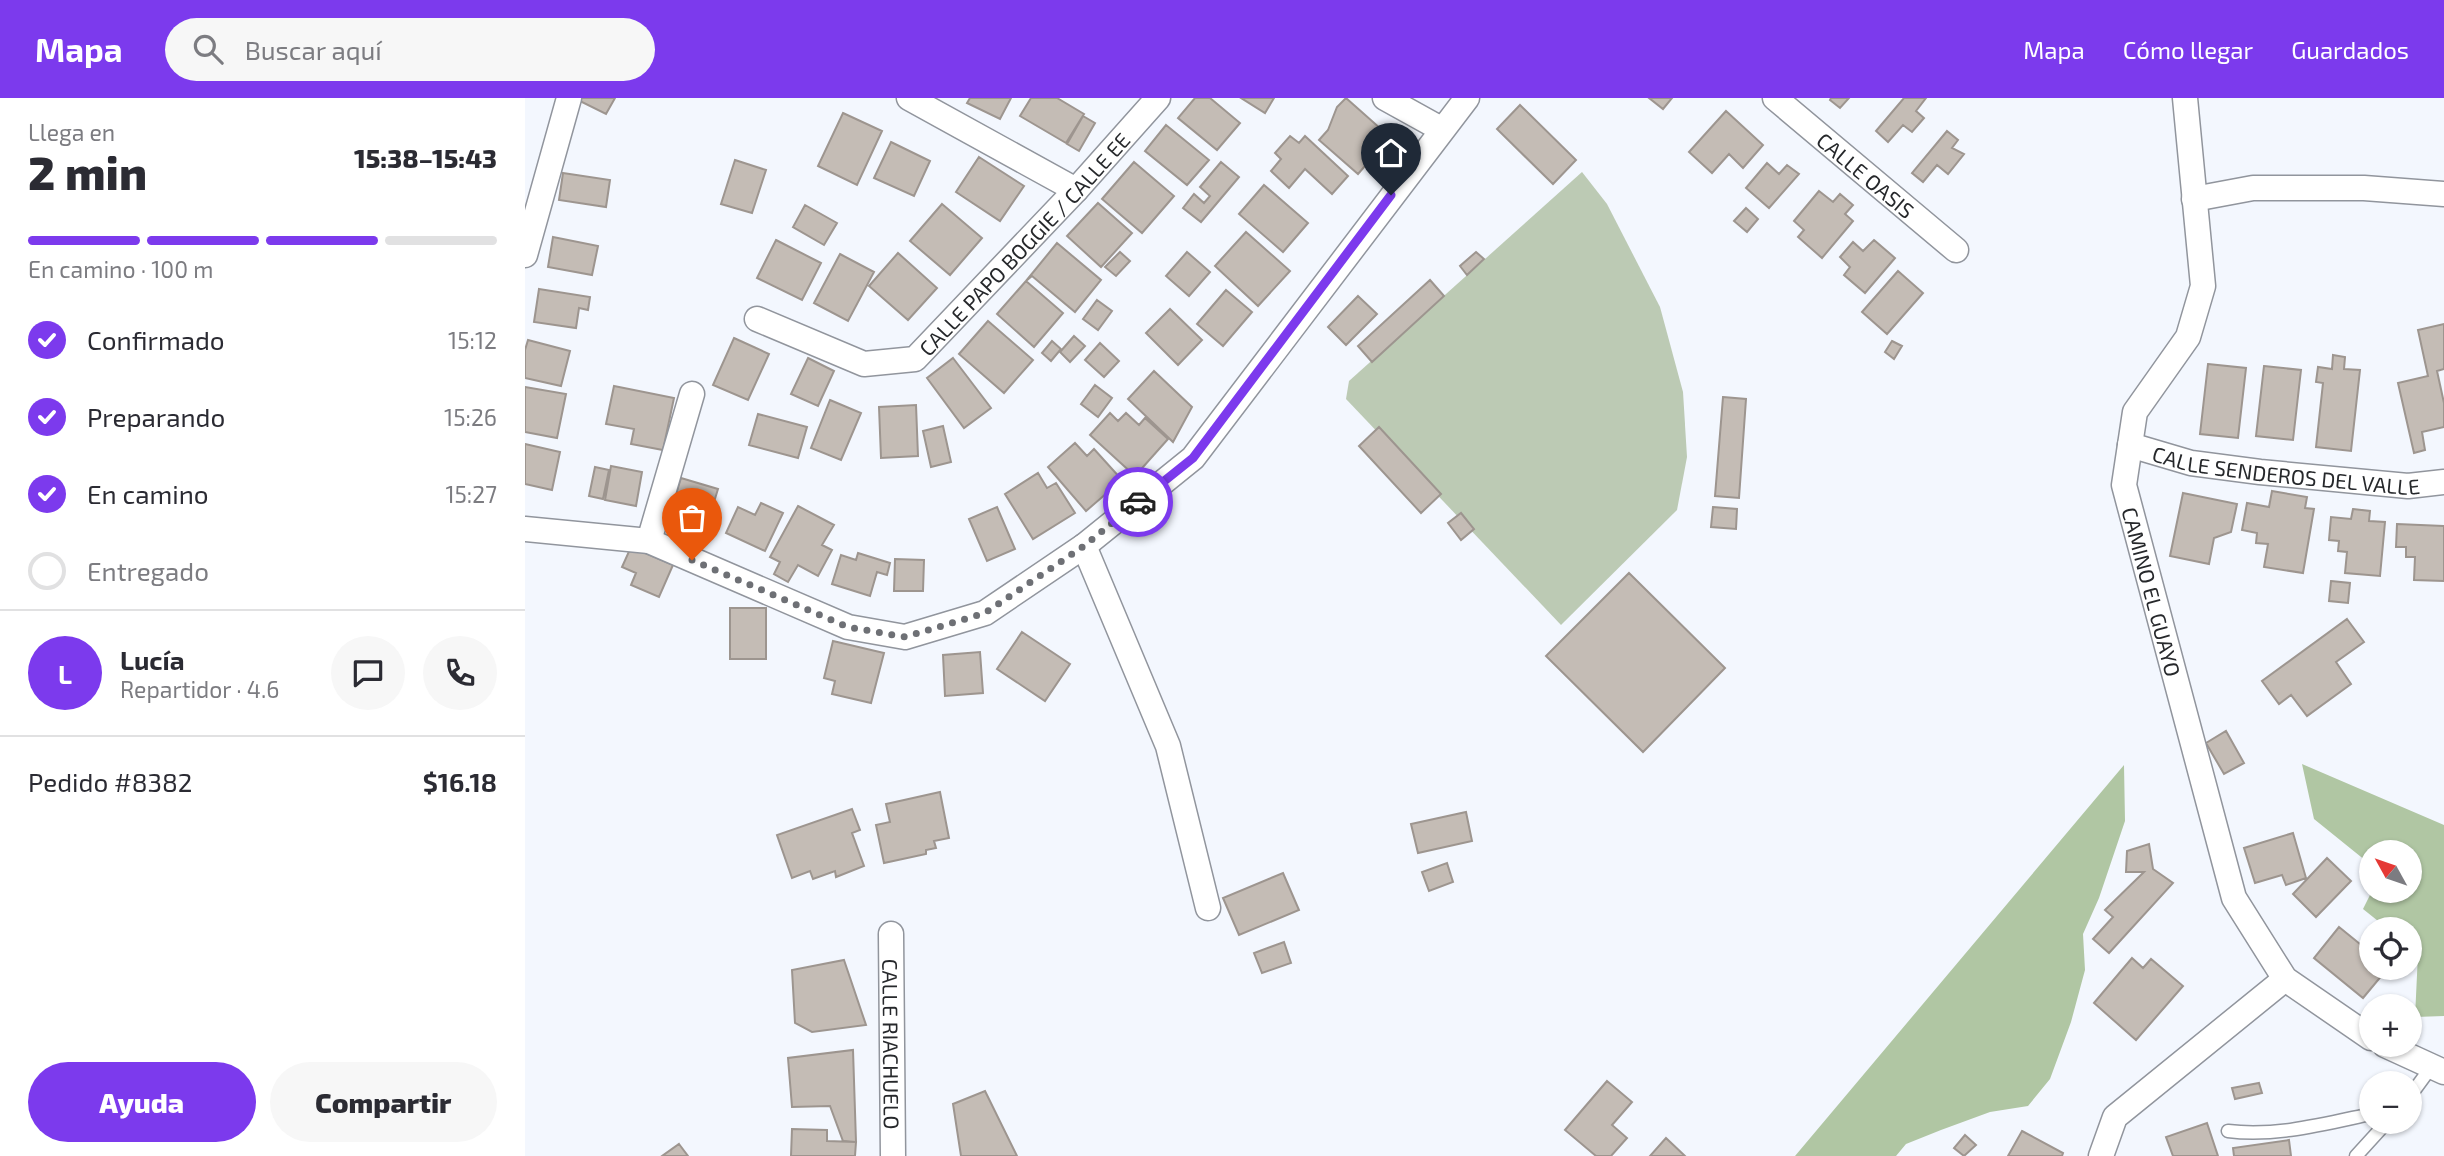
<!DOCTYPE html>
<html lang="es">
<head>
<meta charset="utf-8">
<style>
  body { margin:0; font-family:"Exo 2",sans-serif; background:#f7f7f7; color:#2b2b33; height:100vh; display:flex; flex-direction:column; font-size:26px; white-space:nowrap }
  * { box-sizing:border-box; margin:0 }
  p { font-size:23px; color:#7c7c81 }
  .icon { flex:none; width:38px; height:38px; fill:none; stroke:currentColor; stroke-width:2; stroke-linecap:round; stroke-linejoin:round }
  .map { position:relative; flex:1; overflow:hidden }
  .details { display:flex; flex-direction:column; background:#fff; width:525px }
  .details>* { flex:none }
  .needle { width:46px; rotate:310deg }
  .controls { position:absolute; left:1834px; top:742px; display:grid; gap:14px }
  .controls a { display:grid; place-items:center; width:63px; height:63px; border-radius:50%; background:#fff; box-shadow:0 2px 5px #0004; font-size:35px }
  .pin { position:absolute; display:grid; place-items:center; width:60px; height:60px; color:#fff; margin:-72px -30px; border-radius:50% 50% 50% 0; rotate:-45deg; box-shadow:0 0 7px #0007 }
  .pin .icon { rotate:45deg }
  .courier { position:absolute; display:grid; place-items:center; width:70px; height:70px; margin:-35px; border:5px solid #7c3aed; border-radius:50%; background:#fff; color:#222; box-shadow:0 2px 9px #0007 }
  .summary em { font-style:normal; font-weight:800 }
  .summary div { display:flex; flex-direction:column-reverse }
  .summary { display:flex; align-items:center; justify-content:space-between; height:119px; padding:0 28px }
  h1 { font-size:46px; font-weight:800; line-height:52px }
  .bar { display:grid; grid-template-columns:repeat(4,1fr); gap:10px 7px; align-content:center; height:84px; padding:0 28px }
  .bar i { height:9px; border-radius:5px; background:#e1e1e2 }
  .bar .on { background:#7c3aed }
  .bar p { grid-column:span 4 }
  .line { display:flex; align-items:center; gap:18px; padding:0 28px; border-top:2px solid #e1e1e2 }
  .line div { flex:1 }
  .round { display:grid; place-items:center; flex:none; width:74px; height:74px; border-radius:37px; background:#f7f7f7 }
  ol { padding:0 28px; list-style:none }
  li { display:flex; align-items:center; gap:21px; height:77px }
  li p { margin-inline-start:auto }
  li .icon { padding:7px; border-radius:50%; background:#7c3aed; color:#fff; stroke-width:4 }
  li:last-child { color:#7c7c81 }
  li i { width:38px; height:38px; border:4px solid #e1e1e2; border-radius:50% }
  .primary-button { display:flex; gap:14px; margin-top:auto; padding:14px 28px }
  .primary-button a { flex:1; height:80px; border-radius:42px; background:#7c3aed; color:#fff; font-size:28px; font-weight:800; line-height:80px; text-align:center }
  .primary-button a+a { background:#f7f7f7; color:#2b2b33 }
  header { display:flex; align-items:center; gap:42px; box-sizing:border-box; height:98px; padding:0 35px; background:#7c3aed; color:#fff }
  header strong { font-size:33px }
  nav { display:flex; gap:38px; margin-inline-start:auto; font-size:24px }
  .search { width:490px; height:63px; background:#f7f7f7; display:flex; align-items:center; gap:18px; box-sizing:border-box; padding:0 24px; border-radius:38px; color:#7c7c81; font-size:26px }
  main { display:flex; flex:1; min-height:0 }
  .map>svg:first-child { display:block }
  .green { fill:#bccab4 }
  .forest { fill:#b0c6a3 }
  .building { fill:#c4bcb5; stroke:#9d958f; stroke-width:2 }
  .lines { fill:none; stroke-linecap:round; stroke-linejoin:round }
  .service-casing { stroke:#91959d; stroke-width:15 }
  .minor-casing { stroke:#91959d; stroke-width:27 }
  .service { stroke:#fff; stroke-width:12 }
  .minor { stroke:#fff; stroke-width:24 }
  .done { stroke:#6e7075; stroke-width:7; stroke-dasharray:0 12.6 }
  .route { stroke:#7c3aed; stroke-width:9 }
  .labels { text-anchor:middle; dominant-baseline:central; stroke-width:7; stroke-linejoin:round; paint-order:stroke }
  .street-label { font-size:21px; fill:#26282b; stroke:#fff }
</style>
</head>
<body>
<header>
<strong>Mapa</strong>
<div class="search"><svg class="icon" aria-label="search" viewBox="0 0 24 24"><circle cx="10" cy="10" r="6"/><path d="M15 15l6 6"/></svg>Buscar aquí</div>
<nav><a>Mapa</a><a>Cómo llegar</a><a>Guardados</a></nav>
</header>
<main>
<section class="details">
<div class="summary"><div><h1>2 min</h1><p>Llega en</p></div><em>15:38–15:43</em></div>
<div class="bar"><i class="on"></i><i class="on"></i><i class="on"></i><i></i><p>En camino · 100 m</p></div>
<ol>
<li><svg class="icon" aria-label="check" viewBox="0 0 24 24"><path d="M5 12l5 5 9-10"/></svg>Confirmado<p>15:12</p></li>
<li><svg class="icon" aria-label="check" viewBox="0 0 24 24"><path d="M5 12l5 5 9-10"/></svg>Preparando<p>15:26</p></li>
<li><svg class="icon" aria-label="check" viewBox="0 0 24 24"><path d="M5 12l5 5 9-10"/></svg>En camino<p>15:27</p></li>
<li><i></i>Entregado</li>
</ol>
<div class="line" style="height:126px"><b class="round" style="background:#7c3aed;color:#fff">L</b><div><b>Lucía</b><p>Repartidor · 4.6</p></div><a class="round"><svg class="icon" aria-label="chat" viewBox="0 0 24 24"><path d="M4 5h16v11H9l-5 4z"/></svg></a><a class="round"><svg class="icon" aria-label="phone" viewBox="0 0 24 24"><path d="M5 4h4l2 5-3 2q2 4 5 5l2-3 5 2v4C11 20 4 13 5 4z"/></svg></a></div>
<div class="line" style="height:91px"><div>Pedido #8382</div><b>$16.18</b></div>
<div class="primary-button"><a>Ayuda</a><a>Compartir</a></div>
</section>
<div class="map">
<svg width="1919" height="1058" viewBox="0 0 1919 1058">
  <rect width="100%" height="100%" fill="#f3f7fe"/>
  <path class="green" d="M1057 74 1082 106 1135 209 1158 294 1162 359 1152 412 1036 527 821 301 824 283Z"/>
  <path class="forest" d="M1777 666 1919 727V918L1890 919 1893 856 1885 849V831H1863L1838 811 1847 793H1885V754H1846V771V767L1789 721Z
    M1599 667 1600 723 1574 800 1558 836 1560 872 1546 924 1525 981 1503 1008 1465 1014 1416 1032 1381 1046 1371 1058H1270Z"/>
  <path class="building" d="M49 0H90L81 16Z
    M445 0H486L475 21 442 5Z
    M506 0H532L559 16 541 45 495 18Z
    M670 0H685L715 25 692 52 653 20Z
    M716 0H749L740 15Z
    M821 0 865 39 833 76 794 42 803 32 812 9Z
    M1124 0H1147L1138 11Z
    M1306 0H1324L1315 10 1305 2Z
    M1379 0H1401L1391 13 1399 20 1387 34 1378 27 1363 44 1351 33Z
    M995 7 1051 62 1028 86 972 31Z
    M1201 13 1238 47 1218 70 1204 56 1187 75 1164 54Z
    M318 15 357 33 332 87 293 68Z
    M558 18 570 25 554 53 542 46Z
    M641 27 684 62 662 87 620 53Z
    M1422 33 1433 42 1427 50 1439 56 1423 76 1412 67 1398 84 1387 75Z
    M765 38 774 45 780 38 823 78 807 96 780 71 764 90 746 73 756 61 750 55Z
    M366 44 405 63 389 98 349 80Z
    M454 59 499 88 475 123 431 94Z
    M210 62 241 72 227 115 196 106Z
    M609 64 649 98 617 135 577 101Z
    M696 64 714 79 676 124 658 110 669 96 679 105 685 98 675 89Z
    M1242 65 1254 76 1262 67 1274 76 1244 110 1221 90Z
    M38 75 85 82 81 109 34 102Z
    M739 87 783 125 758 154 714 116Z
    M1294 93 1308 104 1315 96 1328 107 1320 116 1328 123 1297 160 1273 139 1279 132 1269 123Z
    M573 105 607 135 576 169 542 138Z
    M417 106 457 140 425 177 385 143Z
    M280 107 312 125 299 147 268 129Z
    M1221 110 1233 121 1222 134 1209 123Z
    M721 134 765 173 733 208 690 168Z
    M28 139 73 148 67 177 23 169Z
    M251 142 296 165 277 202 232 180Z
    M1349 142 1370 160 1340 195 1319 177 1325 169 1315 159 1328 144 1338 153Z
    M532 145 576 182 550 214 507 178 501 183Z
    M595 154 605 163 591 178 580 169Z
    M662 154 685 174 664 198 641 178Z
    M951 154 959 161 942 177 935 168Z
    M373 155 412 190 383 222 344 188Z
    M315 156 349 174 323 223 289 205Z
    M1373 173 1398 195 1362 236 1337 214Z
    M905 182 919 198 847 264 833 248Z
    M501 183 538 215 509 249 472 216Z
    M14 191 65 199 63 212 54 210 51 230 9 224Z
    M701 192 727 214 698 248 672 226Z
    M833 198 852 216 821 247 803 229Z
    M572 202 587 213 573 232 558 221Z
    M645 211 677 242 653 267 621 235Z
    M463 223 508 262 479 295 434 256Z
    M1919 226V271L1912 273 1919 305V329L1897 334 1900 352 1889 355 1873 285 1903 278 1893 232Z
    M549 238 560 248 545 264 535 254Z
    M209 240 244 256 223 302 188 287Z
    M3 242 45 253 36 288 0 280V252Z
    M527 243 536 251 526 263 517 255Z
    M1367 243 1377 248 1369 261 1360 254Z
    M575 245 594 263 579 279 560 262Z
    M1808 257 1820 259 1819 271 1835 272 1826 353 1791 349 1798 285 1791 284 1793 269 1807 271Z
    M283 260 309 273 293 308 266 296Z
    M428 260 466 310 439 330 402 280Z
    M1683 266 1721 270 1713 340 1675 336Z
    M1739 268 1776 272 1768 342 1731 338Z
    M629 273 667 309 648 344 603 301Z
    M570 287 587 300 573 319 556 306Z
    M89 288 149 300 138 352 106 346 109 331 81 326Z
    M0 289 41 296 32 340 0 334Z
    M1198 299 1221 301 1214 400 1190 398Z
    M305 302 336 315 316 362 286 350Z
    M391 307 393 358 356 360 354 309Z
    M585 315 593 323 601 315 614 327 620 320 643 341 610 378 565 337Z
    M233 316 282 329 273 360 224 347Z
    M418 328 426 364 406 369 398 333Z
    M854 329 916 396 896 415 834 348Z
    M550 345 562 358 569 351 597 382 561 413 523 369Z
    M0 346 35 354 27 392 0 386Z
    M86 368 117 374 111 408 80 402Z
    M70 369 84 372 78 401 64 398Z
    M513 375 522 390 531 385 550 415 508 441 480 396Z
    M156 380 193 391 181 430 144 419Z
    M1747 393 1782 399 1780 410 1789 411 1778 475 1739 469 1743 446 1731 445 1732 435 1717 432 1722 405 1744 409Z
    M1658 395 1712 406 1706 434 1689 440 1684 466 1645 458Z
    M236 405 258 415 240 453 201 435 213 409 230 417Z
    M273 408 309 427 297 447 307 452 293 478 273 467 263 484 249 476 255 464 245 459Z
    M472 409 490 451 462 463 444 421Z
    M1188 409 1212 411 1211 431 1186 429Z
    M1828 411 1845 413 1844 423 1860 424 1855 478 1820 475 1822 454 1813 453 1814 443 1804 442 1806 419 1826 421Z
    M936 415 949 431 936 442 923 425Z
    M1872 426 1919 428V483L1889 482 1890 459H1881V449H1871Z
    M106 449 148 467 134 499 106 487 111 475 97 469Z
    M333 455 365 465 362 477 352 474 345 498 307 486 316 457 331 462Z
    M370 461 399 462 398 493H369Z
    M1104 475 1200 570 1118 654 1021 558Z
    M1806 483 1825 485 1823 505 1804 503Z
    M205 510H241V561H205Z
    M1822 521 1839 544 1811 564 1826 586 1782 618 1766 597 1754 606 1737 583Z
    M497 534 545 566 520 603 472 571Z
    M308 543 359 555 346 605 307 596 310 583 299 580Z
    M455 554 458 595 420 598 418 557Z
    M1701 633 1719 665 1699 676 1681 645Z
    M415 694 424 740 409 743 411 750 401 752V756L359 765 351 727 365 724 361 706Z
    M327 711 335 732 327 735 339 768 311 779 310 773 288 781 285 773 267 780 252 737Z
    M941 714 947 743 893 755 886 726Z
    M1768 735 1781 780 1761 787 1757 777 1730 785 1719 750Z
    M1624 746 1628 771 1648 785 1584 855 1568 841 1588 819 1580 812 1619 774H1601L1602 753Z
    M1802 760 1826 783 1791 819 1768 796Z
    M922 765 928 784 904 793 897 774Z
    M758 775 774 812 714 837 698 800Z
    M1814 829 1846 855V870H1863L1838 900 1789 860Z
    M759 844 766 865 737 875 729 855Z
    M1607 860 1618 870 1626 861 1658 888 1611 942 1569 905Z
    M319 862 341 927 287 934 270 925 267 872Z
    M328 952 331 1044 318 1043 305 1008 267 1009 263 960Z
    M1082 983 1107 1004 1087 1027 1102 1040 1086 1058H1071L1040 1032Z
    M1734 985 1737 995 1710 1001 1707 990Z
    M460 993 492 1058H436L428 1006Z
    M1682 1025 1693 1058H1648L1641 1039Z
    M267 1031 302 1032V1043L331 1044 330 1058H266Z
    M1497 1033 1538 1055 1537 1058H1483Z
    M1440 1037 1451 1047 1439 1058 1429 1050Z
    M1141 1040 1160 1058H1125Z
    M1764 1042 1766 1058H1709L1708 1050Z
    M154 1046 163 1058H137Z"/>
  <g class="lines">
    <defs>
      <path id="service" d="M1885 998 1907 968
        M1703 1033C1751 1039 1799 1026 1846 1016
        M1831 1058 1862 1024"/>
      <g id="minor">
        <path d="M384 0 551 92"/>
        <path d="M860 0 916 31"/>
        <path id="s1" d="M1250 0 1431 152"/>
        <path id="s2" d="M1660 0 1678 188 1663 239 1610 314 1599 387 1709 800 1760 881 1846 940"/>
        <path d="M1669 101 1728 90H1839L1919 96"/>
        <path d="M0 157 44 0"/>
        <path id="s3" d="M232 221 339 266 390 261 551 92 633 0"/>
        <path id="s4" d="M1605 347 1666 365 1735 374 1883 388 1919 384"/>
        <path d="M0 431 124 443 323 529 380 539 460 515 559 448 668 360 942 0"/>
        <path d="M124 443 167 296"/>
        <path d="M559 448 643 648 683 810"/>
        <path id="s5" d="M366 836 368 1058"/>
        <path d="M1860 947 1919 974"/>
        <path d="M1576 1058 1590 1019 1760 881"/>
      </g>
    </defs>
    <use href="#service" class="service-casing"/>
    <use href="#minor" class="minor-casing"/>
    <use href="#service" class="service"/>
    <use href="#minor" class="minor"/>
  </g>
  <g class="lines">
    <path class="done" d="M167 462 323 529 380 539 460 515 559 448 613 404"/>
    <path class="route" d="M613 404 668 360 866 97"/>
  </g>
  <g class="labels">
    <g class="street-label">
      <text stroke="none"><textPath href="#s1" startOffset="119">CALLE OASIS</textPath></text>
      <text stroke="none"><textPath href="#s3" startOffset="326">CALLE PAPO BOGGIE / CALLE EE</textPath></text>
      <text stroke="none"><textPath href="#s4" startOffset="159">CALLE SENDEROS DEL VALLE</textPath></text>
      <text stroke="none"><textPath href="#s2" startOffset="518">CAMINO EL GUAYO</textPath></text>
      <text stroke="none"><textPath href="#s5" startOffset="110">CALLE RIACHUELO</textPath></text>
    </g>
  </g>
</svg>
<div class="controls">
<a><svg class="needle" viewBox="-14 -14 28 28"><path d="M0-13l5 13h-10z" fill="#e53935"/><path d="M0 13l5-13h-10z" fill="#7c7c81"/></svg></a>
<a><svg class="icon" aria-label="locate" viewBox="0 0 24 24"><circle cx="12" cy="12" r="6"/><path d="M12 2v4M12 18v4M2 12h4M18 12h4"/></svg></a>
<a>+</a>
<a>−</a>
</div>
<div class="pin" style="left:167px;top:462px;background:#ea580c"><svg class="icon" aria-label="bag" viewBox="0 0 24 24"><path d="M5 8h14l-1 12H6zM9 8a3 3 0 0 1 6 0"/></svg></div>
<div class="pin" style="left:866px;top:97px;background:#1f2937"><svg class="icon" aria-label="home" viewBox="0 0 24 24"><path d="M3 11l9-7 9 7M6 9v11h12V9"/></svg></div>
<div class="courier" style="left:613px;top:404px"><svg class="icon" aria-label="car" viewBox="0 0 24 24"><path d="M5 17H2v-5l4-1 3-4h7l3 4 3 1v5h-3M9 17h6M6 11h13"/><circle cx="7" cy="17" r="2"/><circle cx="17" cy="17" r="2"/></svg></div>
</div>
</main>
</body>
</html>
